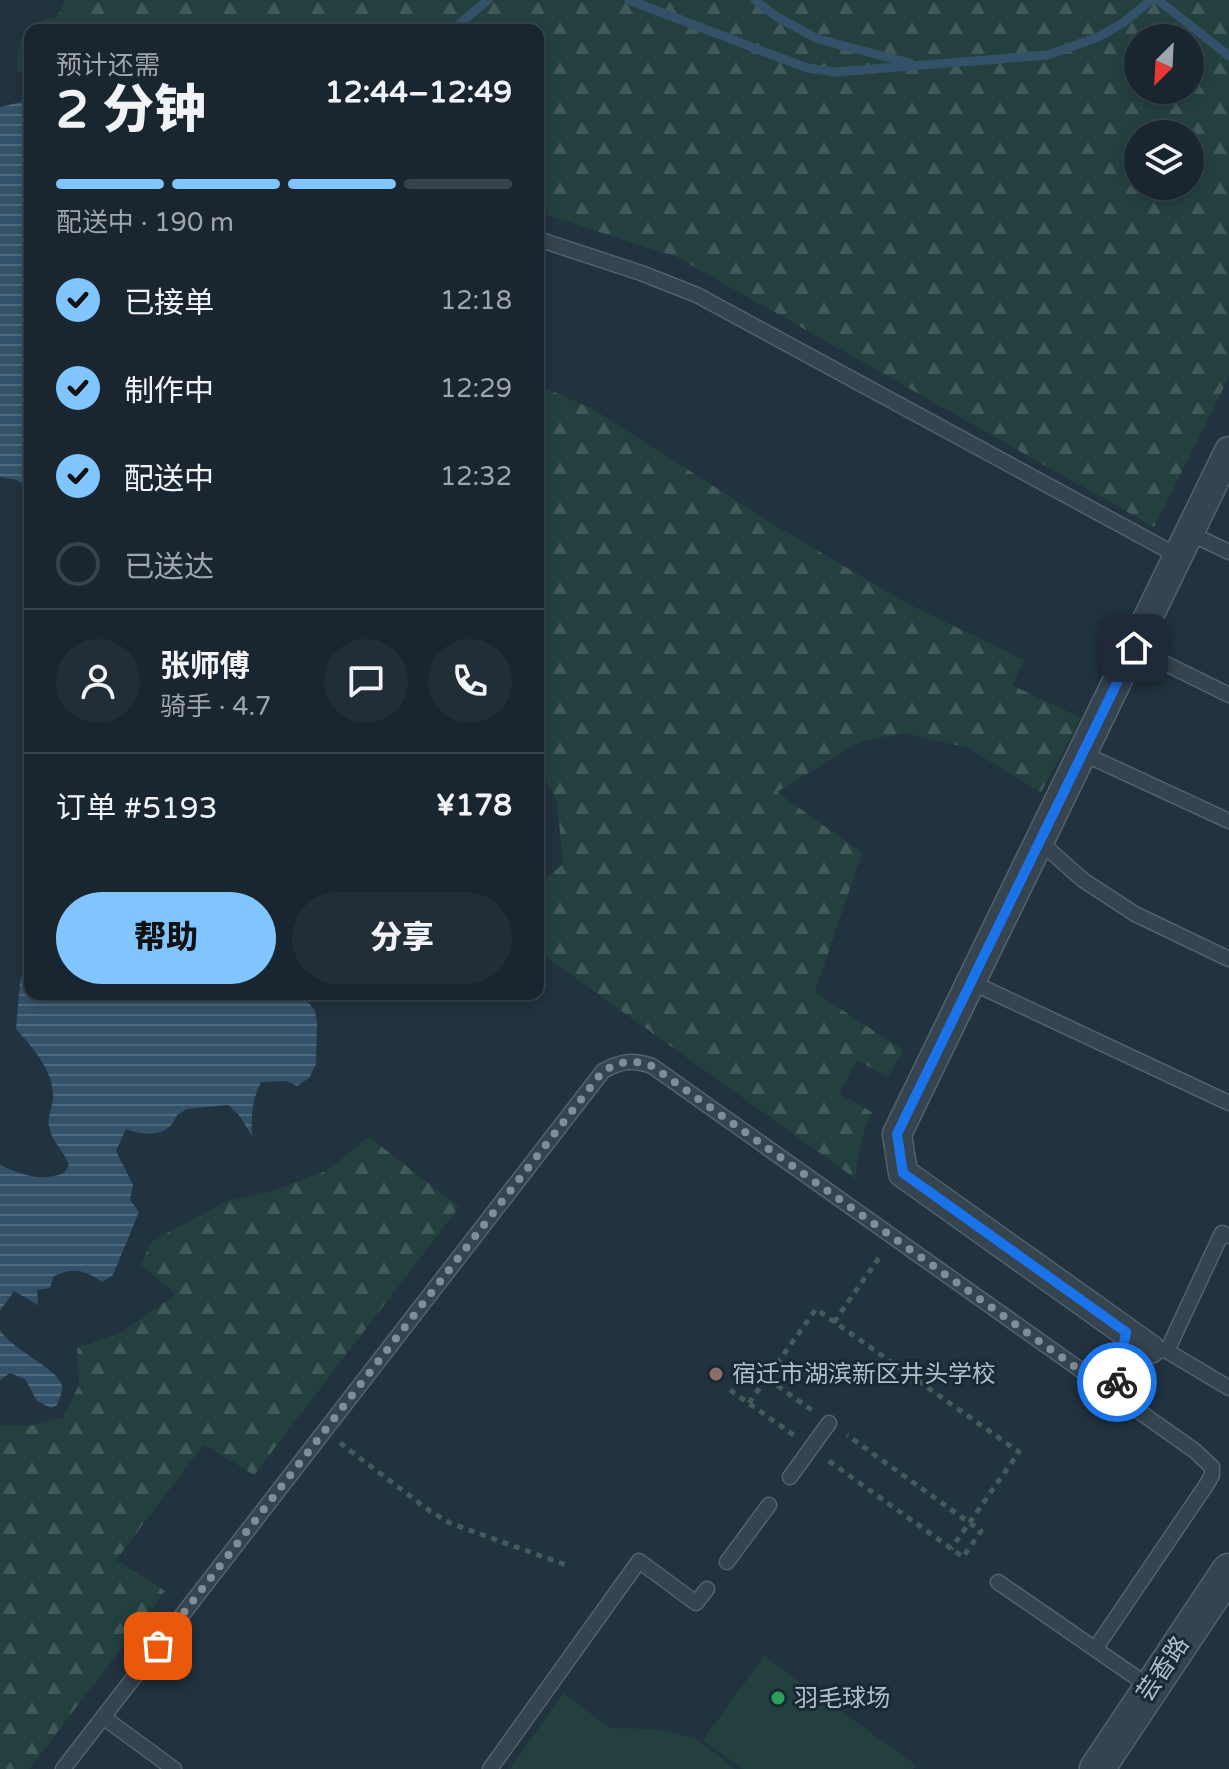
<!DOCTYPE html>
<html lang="zh">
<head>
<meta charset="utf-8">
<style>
  body { margin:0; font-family:"Varela Round","Noto Sans SC",sans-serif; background:#222e37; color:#f1f3f6; height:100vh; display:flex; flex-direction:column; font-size:30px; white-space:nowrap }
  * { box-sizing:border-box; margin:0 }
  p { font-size:26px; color:#9fa5aa }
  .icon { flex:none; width:44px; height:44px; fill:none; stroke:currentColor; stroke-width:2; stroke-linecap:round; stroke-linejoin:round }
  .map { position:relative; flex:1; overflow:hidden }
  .panel { position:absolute; left:24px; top:24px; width:520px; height:976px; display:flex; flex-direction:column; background:#19262f; border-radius:16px; box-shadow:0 4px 12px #0003,0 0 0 2px #37434b }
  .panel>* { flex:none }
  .needle { width:52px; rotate:204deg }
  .tools { position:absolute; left:1124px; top:24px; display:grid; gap:16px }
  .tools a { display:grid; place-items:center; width:80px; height:80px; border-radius:50%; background:#19262f; box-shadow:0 4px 12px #0003,0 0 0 2px #37434b; font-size:40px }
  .pin { position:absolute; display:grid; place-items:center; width:68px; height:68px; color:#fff; margin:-34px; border-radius:16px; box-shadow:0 4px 12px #0006 }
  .courier { position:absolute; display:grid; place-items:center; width:80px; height:80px; margin:-40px; border:6px solid #1a73e8; border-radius:50%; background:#fff; color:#222; box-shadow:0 2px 10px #0007 }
  .overview em { font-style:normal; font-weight:800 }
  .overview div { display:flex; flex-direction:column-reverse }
  .overview { display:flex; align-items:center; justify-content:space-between; height:136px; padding:0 32px }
  h1 { font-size:52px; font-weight:800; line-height:60px }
  .bar { display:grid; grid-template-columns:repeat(4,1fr); gap:12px 8px; align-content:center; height:96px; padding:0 32px }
  .bar i { height:10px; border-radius:6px; background:#37434b }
  .bar .on { background:#81c5ff }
  .bar p { grid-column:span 4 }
  .line { display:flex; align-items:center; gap:20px; padding:0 32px; border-top:2px solid #37434b }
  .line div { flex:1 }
  .round { display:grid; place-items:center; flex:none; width:84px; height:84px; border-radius:42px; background:#222e37 }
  ol { padding:0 32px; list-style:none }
  li { display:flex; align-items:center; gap:24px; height:88px }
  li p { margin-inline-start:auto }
  li .icon { padding:8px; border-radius:50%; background:#81c5ff; color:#111; stroke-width:4 }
  li:last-child { color:#9fa5aa }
  li i { width:44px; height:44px; border:4px solid #37434b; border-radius:50% }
  .button { display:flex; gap:16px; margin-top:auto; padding:16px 32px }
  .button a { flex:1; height:92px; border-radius:48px; background:#81c5ff; color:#111; font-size:32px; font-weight:800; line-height:92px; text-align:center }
  .button a+a { background:#222e37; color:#f1f3f6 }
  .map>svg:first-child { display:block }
  .forest { fill:url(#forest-firs); fill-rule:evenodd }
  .garden { fill:#23403f }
  .water { fill:url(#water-rules) }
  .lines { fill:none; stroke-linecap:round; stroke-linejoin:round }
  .stream { stroke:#335168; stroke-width:9 }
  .service-casing { stroke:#53626d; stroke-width:17 }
  .minor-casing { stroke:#53626d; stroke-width:31 }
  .tertiary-casing { stroke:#53626d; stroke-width:37 }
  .path { stroke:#415c5b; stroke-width:5; stroke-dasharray:6 6; stroke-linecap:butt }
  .service { stroke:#35444f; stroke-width:14 }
  .minor { stroke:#35444f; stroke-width:28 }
  .tertiary { stroke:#35444f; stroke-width:34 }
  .done { stroke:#7f8e99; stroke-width:8; stroke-dasharray:0 14.4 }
  .route { stroke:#1a73e8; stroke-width:10 }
  .education-dot { fill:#8d6e63; stroke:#1a2934; stroke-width:3 }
  .leisure-dot { fill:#2e9e5b; stroke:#1a2934; stroke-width:3 }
  .labels { text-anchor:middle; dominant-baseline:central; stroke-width:6; stroke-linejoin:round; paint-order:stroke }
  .poi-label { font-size:24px; fill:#b1bfca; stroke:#1a2934; text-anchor:start }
  .street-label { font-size:24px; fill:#b1bfca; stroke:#1a2934 }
</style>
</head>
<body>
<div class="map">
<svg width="1229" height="1769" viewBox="0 0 1229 1769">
  <defs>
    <pattern id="forest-firs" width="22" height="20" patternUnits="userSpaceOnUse" patternTransform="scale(2)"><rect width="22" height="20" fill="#23403f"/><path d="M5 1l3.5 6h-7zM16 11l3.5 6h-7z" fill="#415a59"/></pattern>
    <pattern id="water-rules" width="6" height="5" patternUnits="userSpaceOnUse" patternTransform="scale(2)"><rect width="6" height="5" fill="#335168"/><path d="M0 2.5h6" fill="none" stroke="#4e687c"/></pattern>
  </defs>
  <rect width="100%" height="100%" fill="#21333f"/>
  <path class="forest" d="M65 0H1229V377L1154 527 677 257 538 212V30H30V74L17 71C16 37 24 24 58 16ZM1190 38V90H1138V38ZM1190 134V186H1138V134Z
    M538 385 591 408 776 526 906 603 1024 660 1012 685 1081 718 1041 792 968 748 904 733 861 741 777 792 862 853 815 992 903 1050 888 1077 857 1060 839 1094 872 1112C862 1135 856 1154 856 1179L538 951V880L548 877 563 864 557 800 538 767Z
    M369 1137 459 1207 254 1475 204 1444 116 1560 165 1591 29 1769H0V1425L28 1426 63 1418 79 1385 77 1348 122 1332 176 1294 141 1265 151 1242 227 1201 269 1192 326 1171Z"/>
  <path class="garden" d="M764 1656 916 1765 913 1769H743L703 1740Z
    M563 1693 610 1728 656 1729 694 1738 736 1769H510Z"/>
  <path class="water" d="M30 100V489L17 480 0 477V107Z
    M30 944V994H279L283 1000 306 999 315 1011 317 1023 316 1064 309 1078 297 1086 286 1081 261 1082C252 1100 251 1116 252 1136L239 1115 228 1105 187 1109 177 1115C169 1138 144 1136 126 1129L116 1151 133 1185 130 1200 139 1212 113 1275 102 1282C85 1270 74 1267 54 1276L50 1288 37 1290 38 1305 14 1291 0 1311V1165C23 1175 39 1182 64 1173L69 1165C64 1151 51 1141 49 1126 47 1115 54 1105 53 1094 52 1069 32 1047 16 1029L20 982Z
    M0 1330C12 1350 60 1370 62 1386 63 1392 59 1399 57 1405L51 1408 37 1401 25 1379 10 1373 0 1380Z"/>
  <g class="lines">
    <path class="stream" d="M629 0 807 68 835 72 1048 55 1098 37 1123 23 1151 0
      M755 0 777 17 818 39 910 63
      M1158 0 1229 56
      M452 30 488 0"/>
    <defs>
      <path id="service" d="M538 239 641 273 697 295 1178 556
        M1189 533 1229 552
        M1134 648 1229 695
        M1082 753 1229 821
        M1039 841 1083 880 1135 914 1229 959
        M971 982 1229 1103
        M1150 1349 1167 1351 1222 1233 1229 1236
        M1167 1351 1229 1388
        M1119 1398 1116 1376 1126 1332
        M790 1477 829 1423
        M727 1562 769 1505
        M998 1582 1153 1689
        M103 1717 174 1769
        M63 1769 603 1071C621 1061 633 1059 652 1066L1195 1451 1212 1467V1475L1207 1484 1095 1649
        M490 1769 639 1561 696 1603 707 1589"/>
      <path id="minor" d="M1150 1349 903 1173 897 1134 1229 451"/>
      <path id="tertiary" d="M1097 1769 1229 1571"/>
    </defs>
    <use href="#service" class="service-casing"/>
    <use href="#minor" class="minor-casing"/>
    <use href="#tertiary" class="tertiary-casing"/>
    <path class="path" d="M834 1322 881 1255
      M748 1365 813 1411
      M730 1390 795 1436
      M749 1403 816 1309 1019 1452 951 1549
      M340 1443 430 1511 450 1523 566 1565
      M829 1461 963 1557 981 1531 847 1435"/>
    <use href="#service" class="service"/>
    <use href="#minor" class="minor"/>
    <use href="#tertiary" class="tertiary"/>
  </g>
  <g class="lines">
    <path class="done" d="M158 1646 603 1071C621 1061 633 1059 652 1066L1119 1398 1117 1382"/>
    <path class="route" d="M1117 1382 1126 1332 903 1173 897 1134 1134 648"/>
  </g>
  <circle class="education-dot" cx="716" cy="1374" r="8"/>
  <circle class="leisure-dot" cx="778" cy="1698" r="8"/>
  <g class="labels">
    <g class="poi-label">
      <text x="732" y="1374">宿迁市湖滨新区井头学校</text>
      <text x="794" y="1698">羽毛球场</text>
    </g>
    <g class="street-label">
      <text transform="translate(1163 1669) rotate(-56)">芸香路</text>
    </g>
  </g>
</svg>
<div class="tools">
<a><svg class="needle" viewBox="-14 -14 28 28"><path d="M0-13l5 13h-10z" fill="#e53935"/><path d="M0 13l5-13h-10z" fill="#9fa5aa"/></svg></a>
<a><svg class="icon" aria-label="layers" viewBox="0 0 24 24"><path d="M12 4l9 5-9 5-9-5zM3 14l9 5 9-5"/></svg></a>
</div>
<div class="pin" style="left:158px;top:1646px;background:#ea580c"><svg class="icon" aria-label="bag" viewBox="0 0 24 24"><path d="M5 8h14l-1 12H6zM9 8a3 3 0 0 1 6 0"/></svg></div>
<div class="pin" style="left:1134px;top:648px;background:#1f2937"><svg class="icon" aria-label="home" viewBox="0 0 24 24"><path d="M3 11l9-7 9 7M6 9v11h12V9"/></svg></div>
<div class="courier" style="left:1117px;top:1382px"><svg class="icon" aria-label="bike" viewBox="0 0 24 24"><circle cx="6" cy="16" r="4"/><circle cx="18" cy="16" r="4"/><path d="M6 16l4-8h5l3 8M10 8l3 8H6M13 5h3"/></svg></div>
<section class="panel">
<div class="overview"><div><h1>2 分钟</h1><p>预计还需</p></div><em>12:44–12:49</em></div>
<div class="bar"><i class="on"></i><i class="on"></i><i class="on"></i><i></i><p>配送中 · 190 m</p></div>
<ol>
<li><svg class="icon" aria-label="check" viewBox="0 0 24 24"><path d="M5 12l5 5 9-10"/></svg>已接单<p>12:18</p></li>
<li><svg class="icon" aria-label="check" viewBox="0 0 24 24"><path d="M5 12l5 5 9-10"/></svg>制作中<p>12:29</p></li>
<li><svg class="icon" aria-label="check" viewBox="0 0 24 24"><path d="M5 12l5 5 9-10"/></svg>配送中<p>12:32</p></li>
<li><i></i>已送达</li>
</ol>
<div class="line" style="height:144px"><a class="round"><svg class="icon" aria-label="person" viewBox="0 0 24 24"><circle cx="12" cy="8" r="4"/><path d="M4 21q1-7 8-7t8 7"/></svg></a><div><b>张师傅</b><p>骑手 · 4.7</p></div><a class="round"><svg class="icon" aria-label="chat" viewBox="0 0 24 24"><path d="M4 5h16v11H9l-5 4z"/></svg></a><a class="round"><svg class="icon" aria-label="phone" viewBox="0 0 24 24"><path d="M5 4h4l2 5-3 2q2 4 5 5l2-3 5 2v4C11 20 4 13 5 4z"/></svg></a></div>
<div class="line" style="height:104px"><div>订单 #5193</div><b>¥178</b></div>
<div class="button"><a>帮助</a><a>分享</a></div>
</section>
</div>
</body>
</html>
